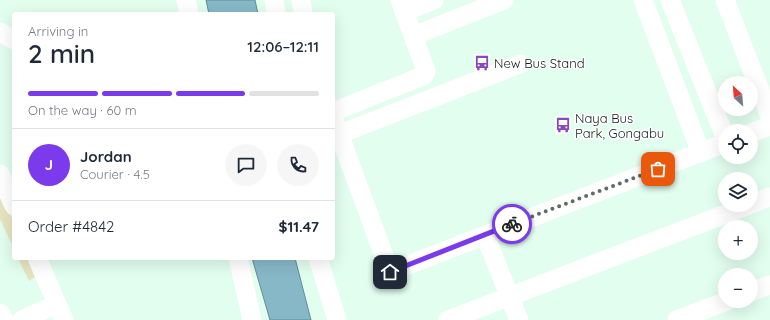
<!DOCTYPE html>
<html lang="en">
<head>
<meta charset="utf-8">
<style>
  body { margin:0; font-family:Quicksand,sans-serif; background:#f6f6f7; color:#1f2937; height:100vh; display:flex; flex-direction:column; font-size:15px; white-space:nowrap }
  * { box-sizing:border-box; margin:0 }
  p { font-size:13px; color:#747a83 }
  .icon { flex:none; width:22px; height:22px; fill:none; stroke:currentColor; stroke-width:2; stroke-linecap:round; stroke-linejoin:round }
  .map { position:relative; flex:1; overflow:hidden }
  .side { position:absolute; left:12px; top:12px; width:323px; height:248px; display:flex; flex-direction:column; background:#fff; border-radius:4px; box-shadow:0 4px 16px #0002 }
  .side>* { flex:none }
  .needle { width:26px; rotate:334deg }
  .tools { position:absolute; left:718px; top:76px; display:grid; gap:8px }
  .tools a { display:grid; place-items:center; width:40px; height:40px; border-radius:50%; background:#fff; box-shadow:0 4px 16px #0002; font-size:20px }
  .pin { position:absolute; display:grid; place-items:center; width:34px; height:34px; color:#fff; margin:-17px; border-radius:8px; box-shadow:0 2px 6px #0006 }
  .courier { position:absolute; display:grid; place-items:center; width:40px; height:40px; margin:-20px; border:3px solid #7c3aed; border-radius:50%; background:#fff; color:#222; box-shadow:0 1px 5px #0007 }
  .head em { font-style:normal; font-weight:600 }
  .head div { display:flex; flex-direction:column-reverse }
  .head { display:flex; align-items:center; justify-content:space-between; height:68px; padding:0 16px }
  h1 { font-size:26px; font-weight:600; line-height:30px }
  .bar { display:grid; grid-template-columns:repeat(4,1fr); gap:6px 4px; align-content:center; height:48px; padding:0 16px }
  .bar i { height:5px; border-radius:3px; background:#e0e1e3 }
  .bar .selected { background:#7c3aed }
  .bar p { grid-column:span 4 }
  .line { display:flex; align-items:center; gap:10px; padding:0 16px; border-top:1px solid #e0e1e3 }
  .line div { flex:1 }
  .round { display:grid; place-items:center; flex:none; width:42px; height:42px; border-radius:21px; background:#f6f6f7 }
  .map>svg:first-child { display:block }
  .green { fill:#e7e5c0 }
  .water { fill:#87b8c8; stroke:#658a94 }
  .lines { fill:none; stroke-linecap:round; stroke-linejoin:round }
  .minor { stroke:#fff; stroke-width:19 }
  .highway { stroke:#fff; stroke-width:22 }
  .done { stroke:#5d6e65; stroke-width:4; stroke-dasharray:0 7.2 }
  .route { stroke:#7c3aed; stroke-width:5 }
  .labels { text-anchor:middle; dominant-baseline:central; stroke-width:3; stroke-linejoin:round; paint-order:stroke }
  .poi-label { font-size:13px; fill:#16201b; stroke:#fff; text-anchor:start }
</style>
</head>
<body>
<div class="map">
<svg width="770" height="320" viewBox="0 0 770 320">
  <rect width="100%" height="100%" fill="#e2feef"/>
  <path class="green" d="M0 192 14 223V249L0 219Z
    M18 258H30L38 275 29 281Z"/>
  <path class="water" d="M206 0H255L258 14H209Z
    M252 258H295L311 320H270Z"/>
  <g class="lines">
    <path class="minor" d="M186 0 189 14
      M274 0 276 14
      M301 0 303 14
      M400 0 426 71 423 76 335 111 334 120 390 272 725 143
      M643 0 701 153
      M670 0 725 137
      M725 0 770 116
      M404 12 434 0
      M0 32 14 40
      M413 36 504 0
      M751 133 770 126
      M340 134 520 64
      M0 174 14 206
      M751 204 770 197
      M485 235 519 320
      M37 258 64 320
      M238 258 252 320
      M318 258 337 320
      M751 292 770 285
      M22 320 57 304
      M448 320 749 205
      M677 320 727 301"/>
    <path class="highway" d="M0 315 2 320"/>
  </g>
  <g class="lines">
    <path class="done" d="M512 224 658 169"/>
    <path class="route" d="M390 272 512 224"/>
  </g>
  <defs>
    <symbol id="bus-bare" viewBox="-9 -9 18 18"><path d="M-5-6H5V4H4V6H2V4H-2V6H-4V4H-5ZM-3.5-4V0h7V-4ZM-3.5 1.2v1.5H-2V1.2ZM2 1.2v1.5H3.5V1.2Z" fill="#8a48bd" stroke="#fff" stroke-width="2.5" paint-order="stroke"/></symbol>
  </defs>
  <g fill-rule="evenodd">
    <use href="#bus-bare" x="471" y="52" width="22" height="22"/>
    <use href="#bus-bare" x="552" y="114" width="22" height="22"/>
  </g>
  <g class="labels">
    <g class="poi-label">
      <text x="494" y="63">New Bus Stand</text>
      <text x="575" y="118">Naya Bus<tspan x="575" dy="15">Park, Gongabu</tspan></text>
    </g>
  </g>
</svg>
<div class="tools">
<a><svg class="needle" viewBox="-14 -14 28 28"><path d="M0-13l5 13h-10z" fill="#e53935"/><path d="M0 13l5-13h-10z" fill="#747a83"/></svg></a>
<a><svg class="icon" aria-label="locate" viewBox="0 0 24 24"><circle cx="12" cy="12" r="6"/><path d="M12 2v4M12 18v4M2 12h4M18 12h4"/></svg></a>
<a><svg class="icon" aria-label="layers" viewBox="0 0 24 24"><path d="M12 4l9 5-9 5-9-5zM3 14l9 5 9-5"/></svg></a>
<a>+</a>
<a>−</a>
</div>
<div class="pin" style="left:658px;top:169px;background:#ea580c"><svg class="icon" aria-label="bag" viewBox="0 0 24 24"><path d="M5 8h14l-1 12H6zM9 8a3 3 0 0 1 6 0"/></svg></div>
<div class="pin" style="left:390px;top:272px;background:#1f2937"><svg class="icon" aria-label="home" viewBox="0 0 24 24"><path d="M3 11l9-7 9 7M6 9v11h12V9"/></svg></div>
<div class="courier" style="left:512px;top:224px"><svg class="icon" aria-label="bike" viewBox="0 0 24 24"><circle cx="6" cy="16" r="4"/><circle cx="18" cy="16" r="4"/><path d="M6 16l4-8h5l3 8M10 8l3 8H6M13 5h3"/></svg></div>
<section class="side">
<div class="head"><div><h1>2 min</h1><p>Arriving in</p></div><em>12:06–12:11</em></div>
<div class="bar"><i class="selected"></i><i class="selected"></i><i class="selected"></i><i></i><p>On the way · 60 m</p></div>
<div class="line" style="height:72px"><b class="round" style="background:#7c3aed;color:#fff">J</b><div><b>Jordan</b><p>Courier · 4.5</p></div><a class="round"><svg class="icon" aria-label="chat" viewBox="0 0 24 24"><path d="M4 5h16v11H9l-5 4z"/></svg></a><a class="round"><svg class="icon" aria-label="phone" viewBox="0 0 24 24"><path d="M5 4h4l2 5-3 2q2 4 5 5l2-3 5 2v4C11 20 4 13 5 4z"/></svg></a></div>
<div class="line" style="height:52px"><div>Order #4842</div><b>$11.47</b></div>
</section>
</div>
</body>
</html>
